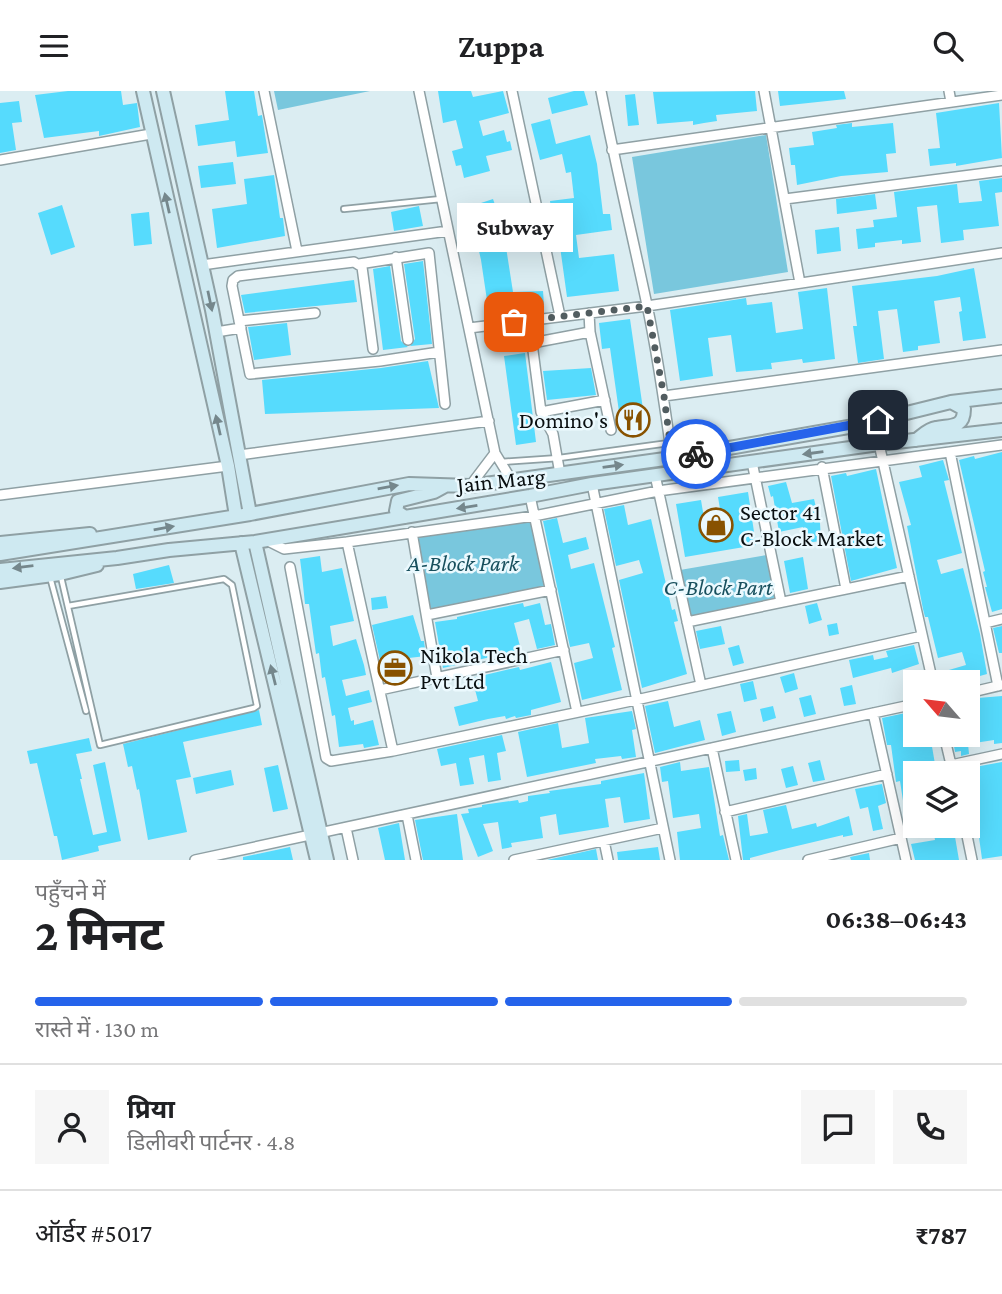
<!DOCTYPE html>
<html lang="hi">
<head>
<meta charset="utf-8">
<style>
  body { margin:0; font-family:"Crimson Pro","Noto Sans Devanagari",serif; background:#f6f6f6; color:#202124; height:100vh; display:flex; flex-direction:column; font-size:26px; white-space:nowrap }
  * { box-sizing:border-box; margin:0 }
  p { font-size:23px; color:#757577 }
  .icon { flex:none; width:38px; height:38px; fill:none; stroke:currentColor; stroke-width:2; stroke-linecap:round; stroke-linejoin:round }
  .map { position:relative; height:769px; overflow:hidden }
  .sheet { display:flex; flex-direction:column; background:#fff; flex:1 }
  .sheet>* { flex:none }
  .needle { width:46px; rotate:298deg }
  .fabs { position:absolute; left:903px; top:579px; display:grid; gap:14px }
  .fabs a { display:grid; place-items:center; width:77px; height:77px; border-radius:0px; background:#fff; box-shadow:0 7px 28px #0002; font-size:35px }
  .pin { position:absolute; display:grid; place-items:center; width:60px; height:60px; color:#fff; margin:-30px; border-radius:14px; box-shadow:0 4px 10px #0006 }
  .courier { position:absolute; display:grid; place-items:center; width:70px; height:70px; margin:-35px; border:5px solid #2563eb; border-radius:50%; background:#fff; color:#222; box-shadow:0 2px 9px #0007 }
  .bubble { position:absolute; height:49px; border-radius:0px; background:#fff; box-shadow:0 7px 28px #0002; font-size:23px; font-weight:700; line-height:49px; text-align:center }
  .headline em { font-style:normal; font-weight:700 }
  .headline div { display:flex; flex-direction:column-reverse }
  .headline { display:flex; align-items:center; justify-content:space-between; height:119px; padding:0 35px }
  h1 { font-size:46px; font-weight:700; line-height:52px }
  .bar { display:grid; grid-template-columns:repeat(4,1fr); gap:10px 7px; align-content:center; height:84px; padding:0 35px }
  .bar i { height:9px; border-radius:5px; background:#e0e0e0 }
  .bar .on { background:#2563eb }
  .bar p { grid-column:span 4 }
  .line { display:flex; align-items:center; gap:18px; padding:0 35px; border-top:2px solid #e0e0e0 }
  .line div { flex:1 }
  .round { display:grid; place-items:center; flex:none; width:74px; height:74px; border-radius:0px; background:#f6f6f6 }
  header { display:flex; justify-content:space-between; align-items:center; height:91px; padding:0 35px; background:#fff; font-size:32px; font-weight:700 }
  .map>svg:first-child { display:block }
  .green { fill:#79c7dd }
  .building { fill:#56dbfd }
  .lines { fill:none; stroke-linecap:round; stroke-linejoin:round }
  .lane-casing { stroke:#8fa0a4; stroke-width:8 }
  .street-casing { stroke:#8fa0a4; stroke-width:12 }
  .secondary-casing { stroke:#8fa0a4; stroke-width:16 }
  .lane { stroke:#fff; stroke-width:4.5 }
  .street { stroke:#fff; stroke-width:9 }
  .secondary { stroke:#cee9f1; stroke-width:12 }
  .oneway { fill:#75878c }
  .done { stroke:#525d60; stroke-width:7; stroke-dasharray:0 12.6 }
  .route { stroke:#2563eb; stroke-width:9 }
  .labels { text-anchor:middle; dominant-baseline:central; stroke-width:5; stroke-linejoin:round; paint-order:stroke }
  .poi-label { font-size:23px; fill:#090f11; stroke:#ebf9fe; text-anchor:start }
  .street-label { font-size:23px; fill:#090f11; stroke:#ebf9fe }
  .park-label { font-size:23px; font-style:italic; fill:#174f5d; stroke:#ebf9fe }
</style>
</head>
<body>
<header><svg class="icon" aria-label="menu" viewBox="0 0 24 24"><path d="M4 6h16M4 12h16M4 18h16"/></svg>Zuppa<svg class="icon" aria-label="search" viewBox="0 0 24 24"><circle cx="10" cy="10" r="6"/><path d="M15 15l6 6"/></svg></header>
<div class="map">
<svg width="1002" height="769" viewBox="0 0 1002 769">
  <rect width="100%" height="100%" fill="#dbedf2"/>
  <path class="green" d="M274 0H370L278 19Z
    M766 44 788 181 654 203 632 66Z
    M529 420 548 498 429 521 414 437Z
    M767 464 778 510 690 526 680 479Z"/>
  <path class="building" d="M68 0H121L123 14 137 12 140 36 99 45V40L44 47 35 4Z
    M225 0H254L258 25 262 24 268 62 237 66 235 50 198 55 195 34 229 29Z
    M438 0H471L473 6 503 0 509 22 479 30 483 45 504 39 507 51 510 50 512 59 486 65 490 80 464 87 461 74 456 75 452 60 463 57 456 29 443 32Z
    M574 0H584L588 14 552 23 548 7Z
    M755 0 757 20 716 24 717 30 704 32 693 34V30L657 33 653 1Z
    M778 0H844L846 8 780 15Z
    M635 3 639 34 628 35 625 4Z
    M19 10 22 31 12 32 16 59 0 62V12Z
    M999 12 1002 67 956 75V72L930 75 928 58 940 57 936 22Z
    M550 28 556 53 590 44 597 73 603 123H610L612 139 576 144 579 167 614 163 619 200 567 206 558 141 554 142 550 110 574 107 571 81 566 82 562 63 540 69 531 33Z
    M852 32V36L893 32 896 62 886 63 888 81 841 85 797 94 795 74H791L789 57 814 54 812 41 837 37 836 34Z
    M233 71 236 93 201 97 198 75Z
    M274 84 280 127H283L285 145 217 157 212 118 247 113 244 88Z
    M1002 87V101L995 102 999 135 963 139 964 149 941 152 937 114 917 116 921 151 902 153V149L875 152V156L858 158 856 138 874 136 873 129 897 126 894 101 957 93 959 112 982 110 979 90Z
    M875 103 877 118 837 123 836 108Z
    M493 108 503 137 513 201 543 200 544 214 523 215 522 211 488 216 481 169 469 116Z
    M62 114 75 156 51 164 38 122Z
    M419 115 423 135 394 140 391 121Z
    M149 121 152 153 134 155 131 123Z
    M839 136 841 160 817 163 815 139Z
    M423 170 432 253 410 255 415 248 404 173Z
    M390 175 401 250 408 256 383 259 373 178Z
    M974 177 986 247 963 250 959 221 962 220 960 206 934 210 940 252 918 255V259L903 261 897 218 878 220 884 268 858 272 853 235H857L852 195 937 185Z
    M354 189 357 211 245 222 241 204Z
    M827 197 835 268 803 272 802 268 771 272 772 278 736 281 731 244 708 247 713 285 680 290 670 219 746 207 747 214 772 211 776 242 803 238 798 201Z
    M630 228 645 332 621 335 610 257 602 258 599 232Z
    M287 232 291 264 254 269 248 236Z
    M525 262 536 351 516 354 504 265Z
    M428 270 439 317 265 323 262 289 381 277Z
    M591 277 596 304 547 309 543 280Z
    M1002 361V518L992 521 985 496H987L983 481 985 480 959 369 974 365 975 368Z
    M943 369 949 389 944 390 962 462 937 469 941 483 963 477 980 543 987 583 955 592H945L942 581 966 574 962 561 938 567 928 526H925L923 518 907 435 911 434 899 391 922 386 919 375Z
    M876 378 897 477 851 490 831 385 846 382 847 385Z
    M786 391 792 412 814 408 820 432 821 450 805 452 803 436 779 441 773 405 771 406 768 395Z
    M748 401 756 454 685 466 676 413 701 409 707 445 724 442 718 406Z
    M624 414 628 434 651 428 672 519 675 518 678 530 674 531 687 583 642 597 619 489 643 482 639 469 616 475 604 418Z
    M557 427 563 452 586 446 589 458 568 464 571 478 594 472 615 556 612 557 622 599 582 609 574 572 593 567 589 552 570 556 543 430Z
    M320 465 322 481 342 477 354 530 330 535 333 555 356 548 364 574 366 584 342 589 346 605 369 599 372 611 348 617 351 630 354 629V634L373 629 379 654 364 657 363 653 339 656 335 624 332 625 325 586 322 587 319 562 316 563 309 513H305L302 484 300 468Z
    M803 466 808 498 790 502 784 470Z
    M169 474 174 492 136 498 133 483Z
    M386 505 388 517 372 519 371 507Z
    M523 512 524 516 540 512 545 534 551 533 555 554 537 558 529 528 514 532 521 559 443 577 435 531 457 528V526L479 521Z
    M817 512 822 529 809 533 805 515Z
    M413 524 421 550H424L426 565 400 568 403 583 384 587 372 534Z
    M837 532 839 543 829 545 827 534Z
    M721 535 725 553 700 558 696 540Z
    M1002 535V562H999L993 537Z
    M739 554 744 572 733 575 728 557Z
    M914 554 919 573 892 582 891 577 853 587 849 569 873 564 874 569 888 566 886 560Z
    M551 571 561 611 531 619V624L516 627 515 625 506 628 505 625 488 628 459 635 454 616 478 610 472 587 519 576 520 579Z
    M794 582 798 598 785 602 780 586Z
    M753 590 757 608 744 611 740 593Z
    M852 594 856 613 844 615 840 597Z
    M811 604 816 623 804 626 799 607Z
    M1002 605V652L994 653V649L968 653 969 663 961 665V660L955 661 952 644H968V612L979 610 978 607Z
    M668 610 674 636 700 629 705 649 655 662 645 615Z
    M773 615 776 627 763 631 760 618Z
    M259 619 262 634 183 651 191 686 176 689 187 741 148 749 139 698 137 699 132 675 128 676 123 653Z
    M632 620 636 638 632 639 636 666 622 668 621 665 595 668 596 672 527 686 518 641 558 632 562 657 589 652 585 627Z
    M731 620 736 641 722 645 717 623Z
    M915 620V644H930L935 673 915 676V734L907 736 900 690 896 691 891 654H887L882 627Z
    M502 644 506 660 497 662 501 689 488 691 484 664 469 667 474 693 460 695 456 672 441 675 437 658Z
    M89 647 92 660 76 663 82 688H80L93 744 107 741 93 674 105 671 121 750 98 755 99 760 62 769 57 745H54L37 672 30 673 27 660Z
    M739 669 740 680 726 681 725 670Z
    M820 669 825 689 813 691 808 672Z
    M680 671 681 680 709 676 720 745 723 744 729 769H680L677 741 701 737 699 723 673 727 668 690 662 691 660 676Z
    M1002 671V765L982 768 974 710 969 711 968 682H964V678Z
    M278 674 288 718 273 721 264 677Z
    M793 675 798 694 786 697 781 678Z
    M756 677 757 688 745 690 743 679Z
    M231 679 234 694 196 703 193 687Z
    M644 682 650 728 624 732 620 706 605 708 609 736 559 744 556 723 540 726 543 747 511 752 512 756 502 758 498 731 483 733 493 760 478 766 461 723 469 722 468 718 482 716V714L518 709 519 712 528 710V705L550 702 549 700 601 693V690Z
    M882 693 886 712 878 715 883 738 873 740 868 716 860 718 855 698Z
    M786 714 792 738 816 732 817 736 849 725 853 744 843 746V744L780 759 750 767V769H743L738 725 747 723 750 745 768 742 763 719Z
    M457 723 463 769H423L415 729Z
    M399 732 405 769H385L378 737Z
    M954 740 959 769H915L911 753 935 749 934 743Z
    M290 756 293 769H243V766Z
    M658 756 660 769H618L617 761Z
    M596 758 598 769H547Z
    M869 762 870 769H851L850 766Z"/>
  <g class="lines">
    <defs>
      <path id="lane" d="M344 118 441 108
        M501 371 559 367 669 352
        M50 486 86 620
        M61 486 100 654 254 617 257 615 232 494 224 488 68 515"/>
      <path id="street" d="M264 0 297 160
        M419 0 495 362 512 390
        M512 0 560 225
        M601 0C615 72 632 143 647 214 658 265 665 316 672 367
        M764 0 800 192
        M949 0 951 11
        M612 59 1002 4
        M0 69 151 43
        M785 108 1002 80
        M396 166 408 249
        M359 173 429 162 445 313
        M202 174 448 140
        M589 222 590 241 611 339
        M239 230 315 222
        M469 237 647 215 1002 162
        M216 241 241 237
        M373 258 362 176 354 171 238 185 233 189 232 195 250 283 380 270 439 261
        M664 305 1002 259
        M541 321 532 252 590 241
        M879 353 933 592
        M950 361 998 595
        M239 364 489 330
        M752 371 781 511
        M822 376 846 498
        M560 383 553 343 541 321 605 309
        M655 384 701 594
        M592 393 670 769
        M470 395 495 362
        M0 404 228 375
        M530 405 577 621
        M412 441 437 587
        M266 449 284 458 347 451 534 425 658 400 1002 354
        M347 451 393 660
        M290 476 326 667 331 670 393 660 636 609 922 545
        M427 524 551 499
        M687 531 909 485
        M985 532 1002 528
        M380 599 564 559
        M968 602 1002 594
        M873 622 906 769
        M944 644 953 682
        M712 657 736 769
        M951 674 1002 663
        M725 721 887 683
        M407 724 416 769
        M965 735 972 769
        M346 737 353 769
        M604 750 608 769
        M195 769 915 613
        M514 769 663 737
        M808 769 901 747"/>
      <path id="secondary" d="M143 0 228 375 236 425
        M163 0 212 219 250 423
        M916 349C922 345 928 338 936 337 950 334 964 338 964 318L951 311
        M405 426 396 420 398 410 434 401 445 395
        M255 451 327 769
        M0 452 90 443
        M241 452 317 769
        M0 463 250 423 409 393 470 395 672 367 854 335 951 311 1002 305
        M0 479 117 467 169 459 255 451 530 405 592 393 879 353 1002 339
        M0 491 60 483 97 474"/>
    </defs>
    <use href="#lane" class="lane-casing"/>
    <use href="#street" class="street-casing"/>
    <use href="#secondary" class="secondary-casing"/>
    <use href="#lane" class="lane"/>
    <use href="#street" class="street"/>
    <use href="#secondary" class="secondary"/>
  </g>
  <defs><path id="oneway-solid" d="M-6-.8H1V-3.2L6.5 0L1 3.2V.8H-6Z" transform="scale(1.75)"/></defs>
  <g class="oneway">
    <use href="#oneway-solid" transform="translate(167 112) rotate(-103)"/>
    <use href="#oneway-solid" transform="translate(210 210) rotate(78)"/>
    <use href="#oneway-solid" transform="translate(218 334) rotate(-103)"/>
    <use href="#oneway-solid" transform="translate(813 362) rotate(172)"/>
    <use href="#oneway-solid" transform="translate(613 375) rotate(-8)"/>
    <use href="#oneway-solid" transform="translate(388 396) rotate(-10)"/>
    <use href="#oneway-solid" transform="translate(467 416) rotate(171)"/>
    <use href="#oneway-solid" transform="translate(164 437) rotate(-10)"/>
    <use href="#oneway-solid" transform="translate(23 476) rotate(173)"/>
    <use href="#oneway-solid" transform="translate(273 584) rotate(-104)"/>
  </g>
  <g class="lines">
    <path class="done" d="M514 231 647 215 664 305 672 367 696 363"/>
    <path class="route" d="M696 363 878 329"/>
  </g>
  <defs>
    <symbol id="restaurant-ring" viewBox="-11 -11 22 22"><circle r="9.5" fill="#ebf9fe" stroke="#885200" stroke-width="1.5"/><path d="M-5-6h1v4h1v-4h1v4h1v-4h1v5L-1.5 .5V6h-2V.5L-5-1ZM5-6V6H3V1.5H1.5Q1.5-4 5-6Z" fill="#885200"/></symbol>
    <symbol id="shop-ring" viewBox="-11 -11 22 22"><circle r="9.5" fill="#ebf9fe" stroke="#885200" stroke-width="1.5"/><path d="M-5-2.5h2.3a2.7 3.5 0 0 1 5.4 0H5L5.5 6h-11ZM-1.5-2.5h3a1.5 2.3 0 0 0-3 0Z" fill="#885200"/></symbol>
    <symbol id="office-ring" viewBox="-11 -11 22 22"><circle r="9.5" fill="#ebf9fe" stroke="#885200" stroke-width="1.5"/><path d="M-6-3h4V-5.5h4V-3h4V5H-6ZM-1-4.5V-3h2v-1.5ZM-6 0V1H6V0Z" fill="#885200"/></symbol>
  </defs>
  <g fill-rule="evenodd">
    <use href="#restaurant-ring" x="614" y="310" width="38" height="38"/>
    <use href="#shop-ring" x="697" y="415" width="38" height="38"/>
    <use href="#office-ring" x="376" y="558" width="38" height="38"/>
  </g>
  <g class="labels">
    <g class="poi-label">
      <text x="608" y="329" text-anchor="end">Domino's</text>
      <text x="740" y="421">Sector 41<tspan x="740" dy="26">C-Block Market</tspan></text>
      <text x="420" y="564">Nikola Tech<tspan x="420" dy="26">Pvt Ltd</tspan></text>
    </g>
    <g class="street-label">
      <text transform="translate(501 389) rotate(-6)">Jain Marg</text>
    </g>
    <g class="park-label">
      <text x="463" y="472">A-Block Park</text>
      <text x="718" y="496">C-Block Part</text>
    </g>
  </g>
</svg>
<div class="fabs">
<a><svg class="needle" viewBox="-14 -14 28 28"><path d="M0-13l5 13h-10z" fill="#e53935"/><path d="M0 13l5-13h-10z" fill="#757577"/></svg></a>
<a><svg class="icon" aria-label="layers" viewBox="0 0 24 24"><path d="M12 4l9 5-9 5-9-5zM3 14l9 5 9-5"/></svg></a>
</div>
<div class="pin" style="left:514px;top:231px;background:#ea580c"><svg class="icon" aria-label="bag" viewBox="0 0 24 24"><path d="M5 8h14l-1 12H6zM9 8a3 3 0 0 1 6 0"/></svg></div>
<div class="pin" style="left:878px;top:329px;background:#1f2937"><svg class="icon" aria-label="home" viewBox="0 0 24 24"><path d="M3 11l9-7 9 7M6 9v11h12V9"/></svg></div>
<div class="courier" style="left:696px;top:363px"><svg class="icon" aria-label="bike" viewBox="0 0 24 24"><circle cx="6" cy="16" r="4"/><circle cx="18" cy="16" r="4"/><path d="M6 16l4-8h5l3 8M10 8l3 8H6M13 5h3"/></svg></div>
<div class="bubble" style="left:457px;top:112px;width:116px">Subway</div>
</div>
<section class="sheet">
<div class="headline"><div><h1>2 मिनट</h1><p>पहुँचने में</p></div><em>06:38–06:43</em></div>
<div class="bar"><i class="on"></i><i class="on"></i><i class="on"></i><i></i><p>रास्ते में · 130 m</p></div>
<div class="line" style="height:126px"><a class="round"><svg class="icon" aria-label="person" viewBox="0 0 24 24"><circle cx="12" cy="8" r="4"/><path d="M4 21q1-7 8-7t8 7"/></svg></a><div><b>प्रिया</b><p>डिलीवरी पार्टनर · 4.8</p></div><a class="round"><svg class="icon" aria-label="chat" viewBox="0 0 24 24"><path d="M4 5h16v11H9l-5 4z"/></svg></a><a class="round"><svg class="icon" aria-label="phone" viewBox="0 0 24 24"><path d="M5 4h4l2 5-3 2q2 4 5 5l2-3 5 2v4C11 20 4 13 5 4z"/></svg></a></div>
<div class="line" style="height:91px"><div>ऑर्डर #5017</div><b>₹787</b></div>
</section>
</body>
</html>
